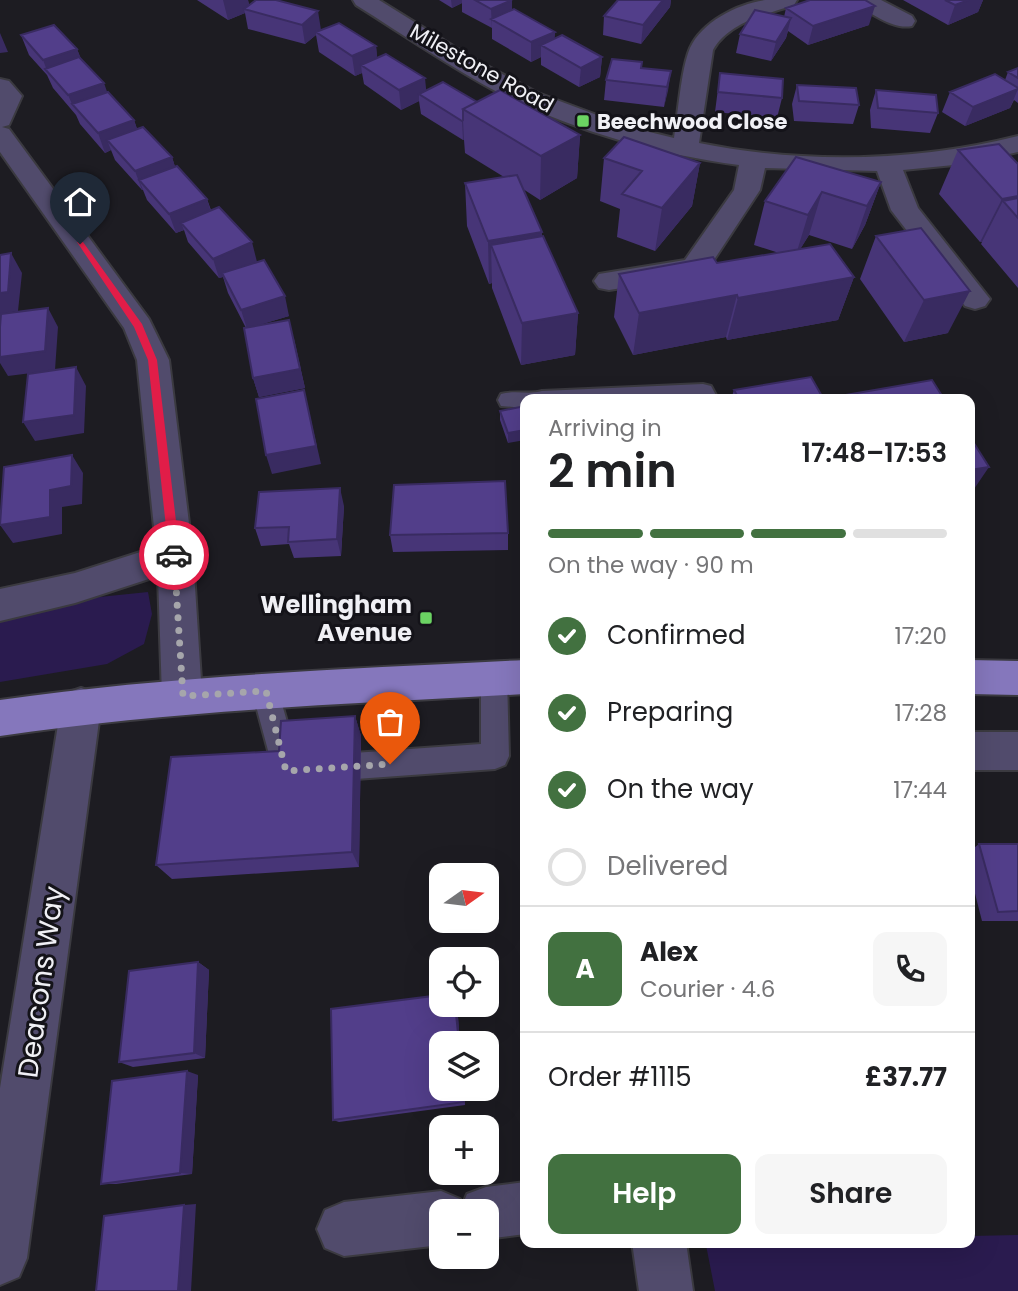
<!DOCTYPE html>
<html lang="en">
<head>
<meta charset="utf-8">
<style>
  body { margin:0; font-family:Poppins,sans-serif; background:#f6f6f6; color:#202124; height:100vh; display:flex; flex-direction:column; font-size:26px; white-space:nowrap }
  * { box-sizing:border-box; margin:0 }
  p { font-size:23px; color:#757577 }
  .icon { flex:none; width:38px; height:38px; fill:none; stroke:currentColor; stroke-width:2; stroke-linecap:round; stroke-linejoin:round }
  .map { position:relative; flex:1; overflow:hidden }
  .panel { position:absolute; left:520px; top:394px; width:455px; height:854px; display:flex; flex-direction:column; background:#fff; border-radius:14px; box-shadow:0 7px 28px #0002 }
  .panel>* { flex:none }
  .needle { width:46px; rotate:76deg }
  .fabs { position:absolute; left:429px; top:863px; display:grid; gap:14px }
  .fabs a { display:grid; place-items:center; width:70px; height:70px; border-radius:14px; background:#fff; box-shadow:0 7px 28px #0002; font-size:35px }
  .pin { position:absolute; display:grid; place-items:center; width:60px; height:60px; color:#fff; margin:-72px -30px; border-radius:50% 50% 50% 0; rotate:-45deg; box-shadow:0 0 7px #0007 }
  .pin .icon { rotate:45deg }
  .courier { position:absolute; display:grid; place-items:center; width:70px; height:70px; margin:-35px; border:5px solid #e11d48; border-radius:50%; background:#fff; color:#222; box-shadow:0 2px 9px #0007 }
  .summary em { font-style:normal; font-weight:600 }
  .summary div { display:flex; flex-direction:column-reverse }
  .summary { display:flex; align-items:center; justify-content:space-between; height:119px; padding:0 28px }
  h1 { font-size:46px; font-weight:600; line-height:52px }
  .bar { display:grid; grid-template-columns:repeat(4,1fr); gap:10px 7px; align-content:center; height:84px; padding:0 28px }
  .bar i { height:9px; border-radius:5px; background:#e0e0e0 }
  .bar .on { background:#427140 }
  .bar p { grid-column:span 4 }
  .line { display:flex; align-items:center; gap:18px; padding:0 28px; border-top:2px solid #e0e0e0 }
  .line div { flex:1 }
  .round { display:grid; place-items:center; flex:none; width:74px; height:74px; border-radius:14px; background:#f6f6f6 }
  ol { padding:0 28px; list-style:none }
  li { display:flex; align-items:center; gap:21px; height:77px }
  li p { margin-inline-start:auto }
  li .icon { padding:7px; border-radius:50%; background:#427140; color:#fff; stroke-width:4 }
  li:last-child { color:#757577 }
  li i { width:38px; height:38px; border:4px solid #e0e0e0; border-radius:50% }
  .action { display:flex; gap:14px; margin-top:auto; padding:14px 28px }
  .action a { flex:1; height:80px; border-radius:14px; background:#427140; color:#fff; font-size:28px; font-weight:600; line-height:80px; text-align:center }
  .action a+a { background:#f6f6f6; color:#202124 }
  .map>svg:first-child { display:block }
  .green { fill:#2a1b4f }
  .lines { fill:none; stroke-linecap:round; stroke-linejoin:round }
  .lane-casing { stroke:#3b3a40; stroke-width:4 }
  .street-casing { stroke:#3b3a40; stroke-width:4 }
  .primary-casing { stroke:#3b3a40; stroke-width:4 }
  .lane { fill:#514b6c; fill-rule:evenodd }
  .street { fill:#514b6c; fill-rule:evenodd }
  .primary { fill:#8577bc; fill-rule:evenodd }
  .wall { fill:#473577 }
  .shaded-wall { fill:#392b61 }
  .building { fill:#523e8a; stroke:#392b61; stroke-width:2 }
  .route { fill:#e11d48 }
  .done { stroke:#a6a6ab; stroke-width:7; stroke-dasharray:0 12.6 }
  .poi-dot { fill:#6bd363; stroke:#141319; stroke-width:2.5 }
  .labels { text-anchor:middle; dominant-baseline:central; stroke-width:6; stroke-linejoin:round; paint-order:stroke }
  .far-street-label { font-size:21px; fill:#f0f0f5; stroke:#141319 }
  .far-poi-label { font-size:21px; font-weight:bold; fill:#f0f0f5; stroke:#141319; text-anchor:start }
  .poi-label { font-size:24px; font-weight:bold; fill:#f0f0f5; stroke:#141319; text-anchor:end }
  .near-street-label { font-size:28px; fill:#f0f0f5; stroke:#141319 }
</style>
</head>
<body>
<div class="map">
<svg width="1018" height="1291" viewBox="0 0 1018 1291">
  <rect width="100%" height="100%" fill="#1d1c22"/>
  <path class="green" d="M148 592 152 614 144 644 107 664 0 682V616L80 599Z
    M1018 1235V1291H715L706 1245 970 1242V1236Z"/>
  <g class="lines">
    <defs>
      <path id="lane" d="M703 384 711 386 718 399H525V408L501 406 498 400 501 394C516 390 529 395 542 391Z
        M494 665 503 669 507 677 509 756 505 765 495 769 286 784 276 780 252 691 256 683 266 679 276 683 297 757 481 744V677L485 669Z"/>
      <path id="street" d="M353 0H379L474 59 538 93 629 127 674 138C678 114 681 69 690 48 702 22 737 4 765 0 775 0 787 0 797 0L794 5C765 15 729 22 713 50L699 143C803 164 915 162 1018 136V152L964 164 903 170 918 208 990 299 985 306 975 309 965 306 891 210 877 171 765 168 760 190 704 275 609 290 599 288 594 281 599 274 685 260 734 190 739 165C657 154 575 131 501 94 451 68 404 35 356 5Z
        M853 0H881L912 16 915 21 912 26C893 30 872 13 856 5Z
        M0 79 9 81 22 96 9 125 2 127 9 129 149 319 169 360 193 556 202 696 196 708 182 714 168 708 162 696 158 576 75 603 0 621V589L75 573 156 547 137 360 124 328 0 152Z
        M81 688 95 693 101 706 27 1258 19 1277 0 1285V1088L61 706 67 693Z
        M970 732H1018V770H970Z
        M525 1182V1234L486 1239V1211H441V1245L344 1256 325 1248 317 1229 325 1210 344 1202 441 1191 460 1199 462 1206 467 1194 486 1187Z
        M632 1242H686L693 1291H639Z"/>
      <path id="primary" d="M525 660V694C350 704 174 710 0 736V700C174 675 350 669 525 660Z
        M970 660 1018 661V695L970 694Z"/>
    </defs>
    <use href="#lane" class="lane-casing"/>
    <use href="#street" class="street-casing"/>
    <use href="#primary" class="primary-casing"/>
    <use href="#lane" class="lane"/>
    <use href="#street" class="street"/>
    <use href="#primary" class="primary"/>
  </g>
  <path class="wall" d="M197 0H248L249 5 321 30 376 46 377 58 426 91 477 102 580 135 577 178 540 200 523 189 542 232V236L578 313 575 355 521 365 492 288V283L489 284 467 226 465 183 504 177 465 153 464 140H463L421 114 419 101 401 110 364 84 362 73 355 76 319 52 316 35 305 44 248 29 245 13 228 20Z
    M439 0H512V10L555 32 554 39 602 57 600 77 579 87 541 65V57L531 62 492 39V28L462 12V3L452 8Z
    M618 0H671L670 7 641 44 603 35 604 16Z
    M903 0H983L978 12 948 25Z
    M786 8 869 25 808 45 788 31 786 38 771 61 736 53 740 34 784 17Z
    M21 35 77 49 81 60 107 92 134 120 137 129 172 157 175 167 207 199 211 210 257 262 289 316 258 325 294 339 305 388 259 397 253 378 246 328 228 293 223 277 219 278 188 242 184 230 176 233 147 200 143 190H142L115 160 111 150 105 153 80 124 76 115 53 88 47 75 29 55Z
    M641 68 671 71 664 107 604 100 606 80Z
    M1018 68V103L1014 100 1010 108 965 126 942 112 950 92 1005 80 1008 72Z
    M720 73 782 98 777 118 715 112Z
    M797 85 859 105 853 124 794 121 792 104Z
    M876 90 938 113 930 133 871 128 870 110Z
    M958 150 1018 164V288L981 244 982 242H980L939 194Z
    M604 158 700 163 692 206 655 251 617 237 620 209 600 201Z
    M881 182 865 225 852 249 809 235 800 249 854 277 838 320 727 340 726 337 633 355 614 317 619 274 717 263 779 253 754 245 765 201Z
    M921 228 948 333 904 342 860 279 876 236Z
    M734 390 823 399H731Z
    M525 406 508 443 500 420V411Z
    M523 472H525V497L523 490Z
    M344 506 341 556 294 558 289 544 261 546 255 528Z
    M508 533V550L393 552 390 535Z
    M355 716 361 736 359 867 172 879 156 865 279 751Z
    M979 844H1018V921H982L970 874V851Z
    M198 962 209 970 205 1058 133 1067 119 1062Z
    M441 1004H457L460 1043H441L464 1088 465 1105 339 1122 333 1120Z
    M198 1075 192 1174 116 1184H101Z"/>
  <path class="shaded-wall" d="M223 0H248L250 10 244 9 245 13 228 20Z
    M451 0H462V3L452 8Z
    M512 0V19H491L492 28 491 9Z
    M663 0H671L670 7 641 44 643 25Z
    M969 0H983L978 12 948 25 955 5Z
    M875 6 869 25 808 45 813 26Z
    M318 11 321 30 316 32V35L305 44 302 25Z
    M791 18 786 38 771 61 776 42Z
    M555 32 554 51 541 45V57L531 62V42Z
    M0 33 8 52 0 53Z
    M376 46 378 66 361 65 362 73 355 76 352 56Z
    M77 49 85 68 48 73 43 60Z
    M602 57 600 77 579 87 581 68Z
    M671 71 668 91 664 107 667 87Z
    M425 78 427 98 419 94V101L401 110 399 90Z
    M104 83 111 103 72 104 68 95Z
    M1018 89 1010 108 965 126 973 107Z
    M134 120 141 140H107L111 150 105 153 98 133Z
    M463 120 464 140H463L462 121Z
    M580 135 577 178 540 200 541 156Z
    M172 157 178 176 139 180 143 190H142L135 171Z
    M700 163 692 206 655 251 662 208Z
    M881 182 865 225 852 249 867 206Z
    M822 192 809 235 795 258 808 215Z
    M1018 196V218L1003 201 982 242H980L1002 199Z
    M207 199 213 219 181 223 184 230 176 233 169 214Z
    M542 232 541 275 491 245 492 283 489 284 488 241Z
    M252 242 257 262 222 273 223 277 219 278 213 259Z
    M11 253 22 273 18 311 0 314V293Z
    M854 277 838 320 727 340 738 298Z
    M970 291 948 333 904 342 924 300Z
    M737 295 726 337 633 355 639 313Z
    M285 296 289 316 247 329 241 310Z
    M48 308 58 327 55 370 8 376 0 363V357Z
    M578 313 575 355 521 365 522 323Z
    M289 320 305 388 259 397 253 378Z
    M76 367 86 386 84 433 35 441 23 422Z
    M304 390 321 464 272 474 266 455Z
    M525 430V440L508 443V433Z
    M72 455 83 473 82 504 62 507V534L13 543 0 525 50 490Z
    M989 467 972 492 970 493V470Z
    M340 488 344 506 341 556 337 539Z
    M355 716 361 736 359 867 352 852Z
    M198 962 209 970 205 1058 194 1053Z
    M455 1004H457L460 1043H459Z
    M187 1071 198 1075 192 1174 180 1173Z
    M196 1204 191 1291H178L184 1205Z"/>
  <path class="building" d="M256 0H276L318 11 302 25 244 9Z
    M475 0H512L491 9Z
    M618 0H663L643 25 604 16Z
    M810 0H865L875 6 813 26 786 8Z
    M945 0H969L955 5Z
    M514 9 555 32 531 42 491 19Z
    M755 10 791 18 776 42 740 34Z
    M339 23 376 46 352 56 316 32Z
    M54 25 77 49 43 60 21 35Z
    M562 35 602 57 581 68 541 45Z
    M386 54 425 78 399 90 361 65Z
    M79 57 104 83 68 95 45 69Z
    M612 59 642 62 641 68 671 71 667 87 606 80Z
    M1018 68V78L1008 72Z
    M720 73 783 79 782 98 718 92Z
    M995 74 1018 88V89L973 107 950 92Z
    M443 82 477 102 463 109V120L462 121 419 94Z
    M797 85 856 88 859 105 799 101Z
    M500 90 580 135 541 156 463 109Z
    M876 90 936 95 938 113 878 108Z
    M108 92 134 120 98 133 72 104Z
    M143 127 172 157 135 171 107 140Z
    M624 137 700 163 662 208 622 194 642 171 604 158Z
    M999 144 1018 164V196L1002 199 958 150Z
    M796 157 881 182 867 206 822 192 808 215 765 201Z
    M177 166 207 199 169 214 139 180Z
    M517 175 542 232 488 241 465 183Z
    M1018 198V218L1003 201Z
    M219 207 252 242 213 259 181 223Z
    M921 228 970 291 924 300 876 236Z
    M543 236 578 313 522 323 491 245Z
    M830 244 854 277 738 298 737 295 639 313 619 274 713 257 717 263Z
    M11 253 8 292 0 293V255Z
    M264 260 285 296 241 310 222 273Z
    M48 308 45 351 0 357V327L1 314Z
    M289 320 300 369 253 378 244 328Z
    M76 367 74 415 23 422 28 374Z
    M811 377 823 398 739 399 734 390Z
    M932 380 944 399H842L840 396Z
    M304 390 316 446 266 455 256 399Z
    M525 406V430L508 433 500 411Z
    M970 437 989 467 970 470 976 479 970 480Z
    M72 455 71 486 50 490V517L0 525 4 467Z
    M505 481 508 533 390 535 394 485Z
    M340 488 337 539 288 542 289 527 255 528 259 492Z
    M355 716 352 852 156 865 171 757 279 751 281 721Z
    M979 844H1018V911L998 912Z
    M198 962 194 1053 119 1062 129 971Z
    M441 995V1004H455L459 1043H441V1088H462L464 1102 333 1120 331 1009Z
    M187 1071 180 1173 101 1184 112 1081Z
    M184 1205 178 1291H96L104 1216Z"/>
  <path class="route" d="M77 242H83L142 324 157 360 180 555 174 559 169 555 148 360 134 327Z"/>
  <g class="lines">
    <path class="done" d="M174 555 183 696 266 691 286 771 390 764"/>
  </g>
  <g class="poi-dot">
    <rect x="576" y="114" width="14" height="14" rx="3.5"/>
    <rect x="419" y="611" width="14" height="14" rx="3.5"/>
  </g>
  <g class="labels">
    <g class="far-street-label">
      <text transform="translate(482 68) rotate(29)">Milestone Road</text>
    </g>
    <g class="far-poi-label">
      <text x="597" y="121">Beechwood Close</text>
    </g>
    <g class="poi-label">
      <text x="412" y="604">Wellingham<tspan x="412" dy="28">Avenue</tspan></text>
    </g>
    <g class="near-street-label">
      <text transform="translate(41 982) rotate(-82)">Deacons Way</text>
    </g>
  </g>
</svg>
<div class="fabs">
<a><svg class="needle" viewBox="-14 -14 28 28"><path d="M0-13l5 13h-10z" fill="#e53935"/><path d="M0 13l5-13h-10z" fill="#757577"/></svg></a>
<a><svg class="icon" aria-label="locate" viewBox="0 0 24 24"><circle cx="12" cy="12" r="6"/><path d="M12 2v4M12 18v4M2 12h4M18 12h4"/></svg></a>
<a><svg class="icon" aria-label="layers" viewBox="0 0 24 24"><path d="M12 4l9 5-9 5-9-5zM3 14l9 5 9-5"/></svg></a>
<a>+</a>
<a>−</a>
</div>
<div class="pin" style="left:390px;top:764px;background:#ea580c"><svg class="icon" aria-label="bag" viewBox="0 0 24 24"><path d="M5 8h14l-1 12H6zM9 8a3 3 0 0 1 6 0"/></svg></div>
<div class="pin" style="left:80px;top:244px;background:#1f2937"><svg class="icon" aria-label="home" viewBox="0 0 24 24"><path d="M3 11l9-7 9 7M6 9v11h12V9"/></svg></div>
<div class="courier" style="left:174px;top:555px"><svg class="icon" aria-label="car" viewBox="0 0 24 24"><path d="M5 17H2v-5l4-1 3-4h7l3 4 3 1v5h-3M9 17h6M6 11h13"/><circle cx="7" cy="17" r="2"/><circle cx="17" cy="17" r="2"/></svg></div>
<section class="panel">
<div class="summary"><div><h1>2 min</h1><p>Arriving in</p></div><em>17:48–17:53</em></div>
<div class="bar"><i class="on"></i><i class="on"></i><i class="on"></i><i></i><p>On the way · 90 m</p></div>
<ol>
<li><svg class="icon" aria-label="check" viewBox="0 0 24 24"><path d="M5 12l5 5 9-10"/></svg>Confirmed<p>17:20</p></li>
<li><svg class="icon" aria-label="check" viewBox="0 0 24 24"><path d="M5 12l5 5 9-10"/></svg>Preparing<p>17:28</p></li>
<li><svg class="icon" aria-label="check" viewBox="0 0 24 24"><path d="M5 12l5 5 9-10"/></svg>On the way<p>17:44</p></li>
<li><i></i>Delivered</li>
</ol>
<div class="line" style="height:126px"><b class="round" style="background:#427140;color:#fff">A</b><div><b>Alex</b><p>Courier · 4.6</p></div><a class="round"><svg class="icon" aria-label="phone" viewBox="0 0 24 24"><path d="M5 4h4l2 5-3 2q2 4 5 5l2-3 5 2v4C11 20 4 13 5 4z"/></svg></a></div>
<div class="line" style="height:91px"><div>Order #1115</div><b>£37.77</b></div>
<div class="action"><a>Help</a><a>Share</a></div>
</section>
</div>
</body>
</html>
